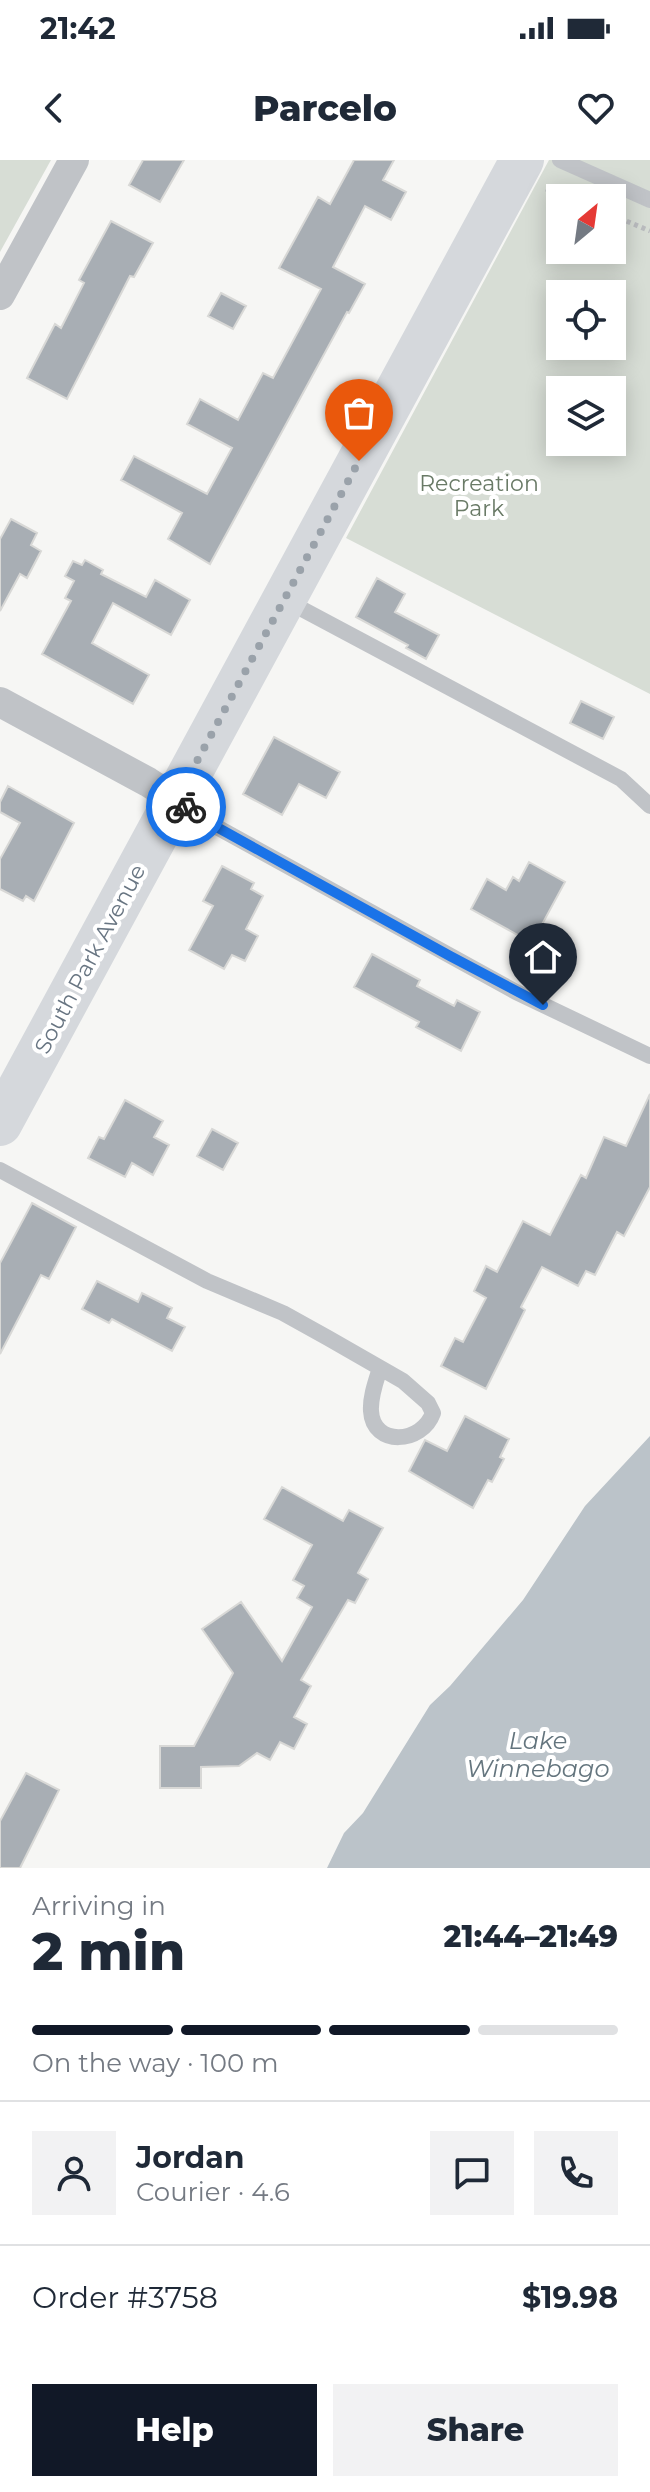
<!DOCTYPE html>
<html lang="en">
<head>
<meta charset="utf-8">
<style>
  body { margin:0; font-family:Montserrat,sans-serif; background:#f2f2f3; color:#1f2937; height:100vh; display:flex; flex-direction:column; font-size:30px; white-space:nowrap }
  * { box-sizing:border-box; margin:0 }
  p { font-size:26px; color:#747a83 }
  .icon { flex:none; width:44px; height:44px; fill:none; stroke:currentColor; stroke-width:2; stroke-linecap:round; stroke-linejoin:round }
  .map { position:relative; height:1708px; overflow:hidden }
  .panel { display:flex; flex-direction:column; background:#fff; flex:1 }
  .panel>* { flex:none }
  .needle { width:52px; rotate:29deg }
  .buttons { position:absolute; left:546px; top:24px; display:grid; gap:16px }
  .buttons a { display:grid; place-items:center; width:80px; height:80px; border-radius:0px; background:#fff; box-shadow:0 4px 20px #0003; font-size:40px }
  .pin { position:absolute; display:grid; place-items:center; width:68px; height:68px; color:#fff; margin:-82px -34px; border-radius:50% 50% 50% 0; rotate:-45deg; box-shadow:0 0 8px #0007 }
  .pin .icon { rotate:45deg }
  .courier { position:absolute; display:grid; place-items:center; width:80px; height:80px; margin:-40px; border:6px solid #1a73e8; border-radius:50%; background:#fff; color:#222; box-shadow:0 2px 10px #0007 }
  .head em { font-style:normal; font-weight:800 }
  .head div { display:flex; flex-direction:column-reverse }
  .head { display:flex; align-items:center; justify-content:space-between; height:136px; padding:0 32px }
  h1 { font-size:52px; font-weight:800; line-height:60px }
  .bar { display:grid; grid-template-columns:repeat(4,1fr); gap:12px 8px; align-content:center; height:96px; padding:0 32px }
  .bar i { height:10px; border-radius:6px; background:#e0e1e3 }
  .bar .on { background:#111827 }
  .bar p { grid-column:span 4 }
  .line { display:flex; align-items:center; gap:20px; padding:0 32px; border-top:2px solid #e0e1e3 }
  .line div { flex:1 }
  .round { display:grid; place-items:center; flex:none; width:84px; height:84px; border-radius:0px; background:#f2f2f3 }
  .action { display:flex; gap:16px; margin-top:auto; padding:16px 32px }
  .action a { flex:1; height:92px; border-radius:0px; background:#111827; color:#fff; font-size:32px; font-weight:800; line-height:92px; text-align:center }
  .action a+a { background:#f2f2f3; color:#1f2937 }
  .status { display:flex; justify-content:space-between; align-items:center; height:56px; padding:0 40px; background:#fff; direction:ltr }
  .status svg { height:22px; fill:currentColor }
  header { display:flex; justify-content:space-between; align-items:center; height:104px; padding:0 32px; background:#fff; font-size:36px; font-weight:800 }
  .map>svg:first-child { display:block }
  .green { fill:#d7ddd5; fill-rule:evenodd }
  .water { fill:#bbc3c9 }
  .building { fill:#a8aeb4; stroke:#d8d8d6; stroke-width:2 }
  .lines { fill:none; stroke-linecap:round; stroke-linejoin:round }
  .path { stroke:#babcbf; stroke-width:5; stroke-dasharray:4 4; stroke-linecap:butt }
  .lane { stroke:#c0c3c7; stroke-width:16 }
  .street { stroke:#c0c3c7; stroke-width:30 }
  .secondary { stroke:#d5d8dc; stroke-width:44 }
  .done { stroke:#9aa2aa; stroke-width:8; stroke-dasharray:0 14.4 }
  .route { stroke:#1a73e8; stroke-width:10 }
  .labels { text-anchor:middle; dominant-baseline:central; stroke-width:8; stroke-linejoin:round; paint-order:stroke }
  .park-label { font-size:22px; fill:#697a66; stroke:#fff }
  .street-label { font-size:22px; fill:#687582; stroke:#fff }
  .water-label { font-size:24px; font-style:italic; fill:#64757e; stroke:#fff }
</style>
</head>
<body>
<div class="status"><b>21:42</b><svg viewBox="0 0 49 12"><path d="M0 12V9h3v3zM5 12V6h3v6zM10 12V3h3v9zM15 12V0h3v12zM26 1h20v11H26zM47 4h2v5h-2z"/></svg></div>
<header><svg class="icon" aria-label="back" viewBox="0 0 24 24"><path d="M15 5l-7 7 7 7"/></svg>Parcelo<svg class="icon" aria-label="heart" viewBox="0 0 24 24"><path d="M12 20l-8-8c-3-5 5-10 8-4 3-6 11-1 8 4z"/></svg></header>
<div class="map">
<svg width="650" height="1708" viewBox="0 0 650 1708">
  <rect width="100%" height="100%" fill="#f6f6f4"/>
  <path class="green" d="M0 0H51L0 92Z
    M549 0H650V534L346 378ZM560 38H612V90H560ZM560 134H612V186H560ZM560 230H612V282H560Z"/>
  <path class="water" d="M650 1276V1708H327L344 1673 363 1653 430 1545 450 1526 523 1440 585 1346Z"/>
  <path class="building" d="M143 0H184L160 42 129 25Z
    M354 0H394L383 20 406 32 391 60 365 46 333 107 365 124 349 153 347 152 210 404 168 379 182 353 121 320 134 296 207 334 232 288 187 264 200 239 238 260 263 213 273 218 321 129 279 108 318 37 330 44Z
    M111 61 153 83 134 117 130 116 67 239 27 218 55 164 61 168 84 123 79 120Z
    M221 133 246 146 233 169 208 156Z
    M11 359 37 373 31 385 41 391 27 418 20 414 0 451V379Z
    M85 400 103 410 101 414 146 437 155 420 190 440 171 475 113 443 92 483 149 515 133 544 42 494 71 441 65 438 74 421 65 416 73 401 82 405Z
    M377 418 405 434 395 452 439 475 426 499 406 488 408 485 356 457Z
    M581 541 614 557 603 579 570 563Z
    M274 577 340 612 326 638 299 624 282 655 243 634Z
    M8 626 74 663 34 741 26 736 23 741 0 729V699L20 663 0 652V642Z
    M529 702 565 722 532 783 471 749 487 719 506 730 513 717 519 721Z
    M222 706 254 723 251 729 263 736 246 769 258 776 245 801 232 795 224 809 189 790 213 746 203 741Z
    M372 794 420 820 417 826 454 846 457 840 480 852 461 891 416 867 419 862 354 827Z
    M650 934V1027L624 1076 617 1072 595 1115 586 1111 578 1126 542 1107 521 1147 525 1150 486 1229 441 1206 455 1178 463 1182 486 1138 474 1131 486 1106 497 1112 523 1061 550 1075 581 1015 586 1018 604 977 626 986Z
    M125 940 163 961 154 977 169 985 153 1015 132 1003 125 1017 88 998 99 977 104 979Z
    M212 969 238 983 223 1010 197 996Z
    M32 1043 76 1067 49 1119 41 1115 0 1194V1103Z
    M97 1121 138 1142 142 1133 172 1148 167 1158 185 1167 172 1191 112 1159 109 1163 82 1149Z
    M465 1256 509 1279 500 1297 504 1299 492 1322 488 1320 473 1348 409 1311 425 1280 447 1291Z
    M282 1327 343 1361 349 1350 383 1368 358 1413 368 1419 355 1443 348 1440 301 1520 311 1526 294 1557 307 1564 294 1589 280 1582 270 1600 257 1593 239 1606 201 1607V1628H160V1586H194L233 1513 202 1469 241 1442 282 1501 312 1447 297 1438 304 1426 293 1420 312 1385 264 1359Z
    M26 1613 59 1630 20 1708H0V1661Z"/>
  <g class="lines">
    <path class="path" d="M546 29 569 38
      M612 55 650 71"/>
    <path class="lane" d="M560 0 650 40
      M285 440 621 619 650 646
      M177 641 204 660 516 832 650 896
      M0 1010 207 1121 283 1153 328 1178 403 1221 428 1243 433 1253C422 1284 373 1287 371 1251 370 1237 376 1221 380 1208"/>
    <path class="street" d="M0 135 74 0
      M0 542 148 622 176 640"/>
    <path class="secondary" d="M0 964 522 0"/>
  </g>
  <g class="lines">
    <path class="done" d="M186 647 176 640 359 301"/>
    <path class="route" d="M186 647 204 660 450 796 543 845"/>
  </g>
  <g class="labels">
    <g class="park-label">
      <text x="479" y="323">Recreation<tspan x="479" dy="25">Park</tspan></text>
    </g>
    <g class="street-label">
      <text transform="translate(90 799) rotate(-62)">South Park Avenue</text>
    </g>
    <g class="water-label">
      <text x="538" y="1580">Lake<tspan x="538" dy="28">Winnebago</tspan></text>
    </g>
  </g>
</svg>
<div class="buttons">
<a><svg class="needle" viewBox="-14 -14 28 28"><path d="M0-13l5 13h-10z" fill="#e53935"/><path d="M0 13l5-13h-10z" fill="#747a83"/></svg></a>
<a><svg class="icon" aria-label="locate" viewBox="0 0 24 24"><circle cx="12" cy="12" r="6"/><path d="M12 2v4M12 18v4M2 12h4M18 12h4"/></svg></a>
<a><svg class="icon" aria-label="layers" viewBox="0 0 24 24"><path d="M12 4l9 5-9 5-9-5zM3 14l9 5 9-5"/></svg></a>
</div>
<div class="pin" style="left:359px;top:301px;background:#ea580c"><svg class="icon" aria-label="bag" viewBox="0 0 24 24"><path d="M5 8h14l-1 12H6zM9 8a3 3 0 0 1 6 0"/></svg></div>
<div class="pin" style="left:543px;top:845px;background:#1f2937"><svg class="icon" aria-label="home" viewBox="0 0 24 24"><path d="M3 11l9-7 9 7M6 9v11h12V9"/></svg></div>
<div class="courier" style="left:186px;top:647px"><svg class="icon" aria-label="bike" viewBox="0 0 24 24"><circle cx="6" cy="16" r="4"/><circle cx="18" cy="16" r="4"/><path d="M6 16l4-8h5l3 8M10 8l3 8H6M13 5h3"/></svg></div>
</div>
<section class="panel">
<div class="head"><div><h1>2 min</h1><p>Arriving in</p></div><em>21:44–21:49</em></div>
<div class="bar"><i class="on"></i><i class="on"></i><i class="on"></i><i></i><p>On the way · 100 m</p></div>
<div class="line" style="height:144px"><a class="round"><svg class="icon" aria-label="person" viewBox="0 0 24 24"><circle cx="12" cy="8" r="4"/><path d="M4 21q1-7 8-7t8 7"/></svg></a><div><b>Jordan</b><p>Courier · 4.6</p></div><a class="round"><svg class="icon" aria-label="chat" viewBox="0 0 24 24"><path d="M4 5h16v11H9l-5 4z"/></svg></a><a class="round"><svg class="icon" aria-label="phone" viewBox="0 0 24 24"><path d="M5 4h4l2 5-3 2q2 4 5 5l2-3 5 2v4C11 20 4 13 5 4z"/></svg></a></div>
<div class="line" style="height:104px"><div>Order #3758</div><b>$19.98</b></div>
<div class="action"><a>Help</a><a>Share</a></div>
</section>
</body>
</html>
